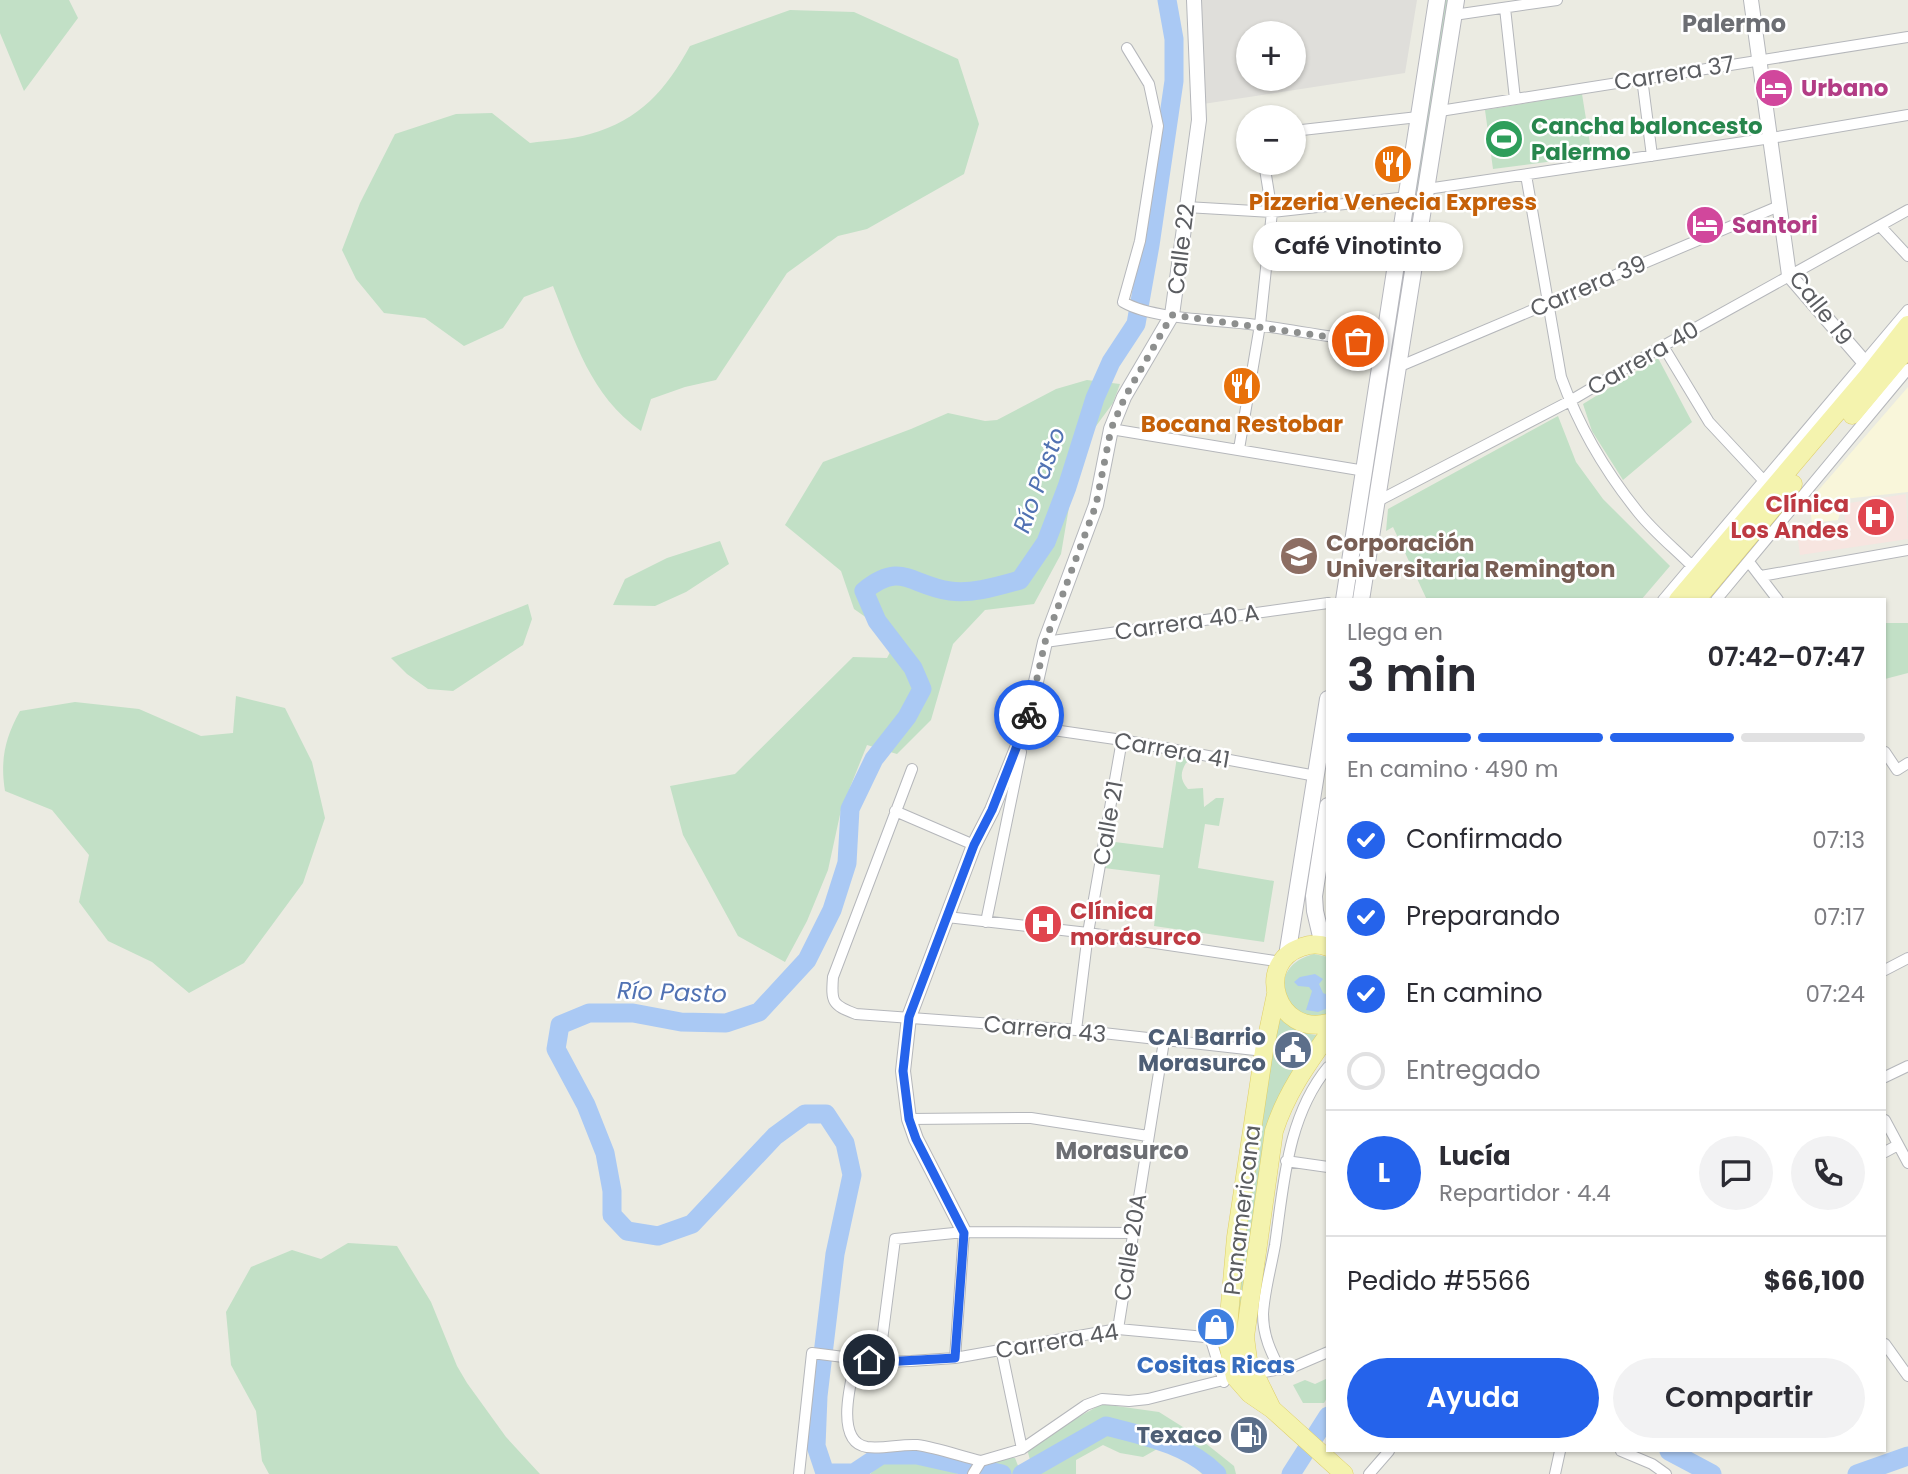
<!DOCTYPE html>
<html lang="es">
<head>
<meta charset="utf-8">
<style>
  body { margin:0; font-family:Poppins,sans-serif; background:#f2f2f3; color:#2b2b33; height:100vh; display:flex; flex-direction:column; font-size:26px; white-space:nowrap }
  * { box-sizing:border-box; margin:0 }
  p { font-size:23px; color:#7c7c81 }
  .icon { flex:none; width:38px; height:38px; fill:none; stroke:currentColor; stroke-width:2; stroke-linecap:round; stroke-linejoin:round }
  .map { position:relative; flex:1; overflow:hidden }
  .panel { position:absolute; left:1326px; top:598px; width:560px; height:854px; display:flex; flex-direction:column; background:#fff; border-radius:0px; box-shadow:0 2px 5px #0004 }
  .panel>* { flex:none }
  .tools { position:absolute; left:1236px; top:21px; display:grid; gap:14px }
  .tools a { display:grid; place-items:center; width:70px; height:70px; border-radius:50%; background:#fff; box-shadow:0 2px 5px #0004; font-size:35px }
  .pin { position:absolute; display:grid; place-items:center; width:60px; height:60px; color:#fff; margin:-30px; border:4px solid #fff; border-radius:50%; box-shadow:0 2px 7px #0007 }
  .courier { position:absolute; display:grid; place-items:center; width:70px; height:70px; margin:-35px; border:5px solid #2563eb; border-radius:50%; background:#fff; color:#222; box-shadow:0 2px 9px #0007 }
  .bubble { position:absolute; height:49px; border-radius:24px; background:#fff; box-shadow:0 2px 5px #0004; font-size:23px; font-weight:600; line-height:49px; text-align:center }
  .summary em { font-style:normal; font-weight:600 }
  .summary div { display:flex; flex-direction:column-reverse }
  .summary { display:flex; align-items:center; justify-content:space-between; height:119px; padding:0 21px }
  h1 { font-size:46px; font-weight:600; line-height:52px }
  .bar { display:grid; grid-template-columns:repeat(4,1fr); gap:10px 7px; align-content:center; height:84px; padding:0 21px }
  .bar i { height:9px; border-radius:5px; background:#e1e1e2 }
  .bar .on { background:#2563eb }
  .bar p { grid-column:span 4 }
  .line { display:flex; align-items:center; gap:18px; padding:0 21px; border-top:2px solid #e1e1e2 }
  .line div { flex:1 }
  .round { display:grid; place-items:center; flex:none; width:74px; height:74px; border-radius:37px; background:#f2f2f3 }
  ol { padding:0 21px; list-style:none }
  li { display:flex; align-items:center; gap:21px; height:77px }
  li p { margin-inline-start:auto }
  li .icon { padding:7px; border-radius:50%; background:#2563eb; color:#fff; stroke-width:4 }
  li:last-child { color:#7c7c81 }
  li i { width:38px; height:38px; border:4px solid #e1e1e2; border-radius:50% }
  .action { display:flex; gap:14px; margin-top:auto; padding:14px 21px }
  .action a { flex:1; height:80px; border-radius:42px; background:#2563eb; color:#fff; font-size:28px; font-weight:600; line-height:80px; text-align:center }
  .action a+a { background:#f2f2f3; color:#2b2b33 }
  .map>svg:first-child { display:block }
  .commercial { fill:#f9f6da }
  .industrial { fill:#dfdeda; fill-rule:evenodd }
  .medical { fill:#f7e5e0 }
  .green { fill:#c2e0c6 }
  .water { fill:#aac9f4 }
  .lines { fill:none; stroke-linecap:round; stroke-linejoin:round }
  .river { stroke:#aac9f4; stroke-width:19 }
  .minor-casing { stroke:#b5b7bb; stroke-width:12 }
  .tertiary-casing { stroke:#b5b7bb; stroke-width:16 }
  .secondary-casing { stroke:#b6b7bd; stroke-width:18 }
  .primary-casing { stroke:#dfcf68; stroke-width:19 }
  .minor { stroke:#fff; stroke-width:10 }
  .tertiary { stroke:#fff; stroke-width:14 }
  .secondary { stroke:#fff; stroke-width:16 }
  .primary { stroke:#f4f3ae; stroke-width:18 }
  .done { stroke:#8d8f8e; stroke-width:7; stroke-dasharray:0 12.6 }
  .route { stroke:#2563eb; stroke-width:9 }
  .labels { text-anchor:middle; dominant-baseline:central; stroke-width:5; stroke-linejoin:round; paint-order:stroke }
  .street-label { font-size:23px; fill:#5b5d61; stroke:#fff }
  .hotel-label { font-size:23px; font-weight:bold; fill:#b23c85; stroke:#fff; text-anchor:start }
  .leisure-label { font-size:23px; font-weight:bold; fill:#27864d; stroke:#fff; text-anchor:start }
  .food-label { font-size:23px; font-weight:bold; fill:#c56008; stroke:#fff }
  .health-label { font-size:23px; font-weight:bold; fill:#be3a42; stroke:#fff; text-anchor:end }
  .education-label { font-size:23px; font-weight:bold; fill:#785e54; stroke:#fff; text-anchor:start }
  .service-label { font-size:23px; font-weight:bold; fill:#4e5e75; stroke:#fff; text-anchor:end }
  .shop-label { font-size:23px; font-weight:bold; fill:#366cbe; stroke:#fff }
  .neighbourhood-label { font-size:24px; font-weight:bold; fill:#6c6e73; stroke:#fff }
  .water-label { font-size:24px; font-style:italic; fill:#5172b3; stroke:#fff }
</style>
</head>
<body>
<div class="map">
<svg width="1908" height="1474" viewBox="0 0 1908 1474">
  <rect width="100%" height="100%" fill="#ebebe2"/>
  <path class="commercial" d="M1908 387V492L1844 499 1838 520 1812 523 1809 501Z"/>
  <path class="industrial" d="M1197 0H1417L1405 73 1203 104ZM1248 33H1293V79H1248Z"/>
  <path class="medical" d="M1906 494 1908 539 1800 555 1797 533 1846 526 1843 504Z"/>
  <path class="green" d="M0 0H69L78 18 24 91 0 33Z
    M1438 0H1448L1413 216 1402 215Z
    M790 10 854 12 958 59 979 124 964 174 867 229 838 236 787 273 716 380 685 387 651 399 641 431C590 395 575 341 553 286L524 297 503 328 464 346 425 318 384 313 356 279 342 250 360 203 395 134 456 114 492 113 530 143C549 140 571 140 590 134 640 120 666 90 690 46Z
    M1582 94 1592 156 1493 169 1485 110Z
    M1658 358 1692 422 1623 480 1592 431 1583 404Z
    M1087 380 1120 384 1113 403 1085 441 1069 507 1061 554 1034 604 985 610 953 644 931 720 897 754 867 745 841 810 828 870 807 921 785 962 738 936 683 835 670 786 735 774 853 657 887 658 897 639 854 609 841 571 785 525 823 462 911 429 948 413 985 421 997 420 1056 389Z
    M1558 416 1576 462 1603 499 1670 566 1641 600H1427L1393 527 1386 531 1388 509Z
    M720 541 729 564 686 592 655 606 613 605 625 579 667 558Z
    M528 604 532 619 523 645 453 691 428 689 407 674 391 658Z
    M1885 623H1908V673L1885 679Z
    M236 696 285 708 312 762 325 818 303 883 244 963 189 993 152 962 108 941 79 902 89 855 52 810 5 791C0 760 5 738 20 711L75 702 139 709 201 736 233 733Z
    M1177 757 1195 758 1186 763C1180 773 1180 780 1188 789L1203 788 1204 807 1216 798H1224L1219 826 1205 824 1198 868 1274 881 1264 942 1154 926 1160 875 1104 868 1107 841 1163 848Z
    M1314 954 1328 957V1016L1316 1018 1296 1011C1292 1005 1286 998 1285 991 1280 971 1297 958 1314 954Z
    M1278 1014C1292 1031 1299 1032 1321 1036L1275 1106 1239 1354 1235 1340V1297Z
    M348 1243 397 1246 431 1302 457 1366 467 1383 506 1437 540 1474H269L262 1461 256 1411 231 1365 226 1312 251 1267 292 1250 321 1259Z
    M1328 1378V1396L1324 1403H1303L1293 1385 1305 1380 1315 1384Z
    M1102 1404 1159 1412 1194 1434 1234 1466 1236 1474H1202C1191 1460 1175 1454 1159 1448L1143 1457 1120 1453 1103 1445 1076 1460V1474H975L979 1464 1001 1458H1015L1020 1471 1032 1467 1027 1449 1051 1432Z
    M898 1460 919 1461 959 1474H870L885 1461Z"/>
  <path class="water" d="M1315 974 1323 979 1319 984 1323 993 1328 995V1008L1318 1012 1306 1010 1312 991 1309 987 1298 986 1294 982 1300 977Z"/>
  <g class="lines">
    <path class="river" d="M1669 1451 1712 1474
      M1002 1474 917 1455H881L854 1473H825L816 1446 818 1396 835 1254 852 1175 845 1143 826 1114H805L775 1136 692 1224 658 1236 627 1231 612 1215V1191L605 1153 586 1105 556 1049 560 1025 589 1013H633L681 1022 726 1023 759 1012 807 960 832 910 847 863 850 809 874 759 907 717 922 689 913 668 877 621 864 591C902 560 911 586 950 591 973 594 998 586 1020 580L1046 542 1067 487 1095 398 1111 362 1136 324 1150 245 1174 81V39L1167 0
      M1022 1474 1106 1426C1145 1436 1187 1444 1217 1474
      M1291 1474 1328 1416
      M1857 1474 1908 1456"/>
    <defs>
      <path id="minor" d="M1505 8 1515 99
        M1454 15 1557 0
        M1127 48 1149 84 1158 126 1140 241 1123 302C1152 319 1215 320 1249 324 1294 330 1338 338 1382 345
        M1642 78 1652 156
        M1440 111 1908 37
        M1293 131 1418 117
        M1526 175 1561 377C1579 427 1605 471 1638 512 1654 532 1674 548 1692 566
        M1427 189 1771 138 1908 115
        M1186 207 1272 212 1408 197
        M1881 227 1908 256
        M1663 346 1709 422 1764 481
        M1398 367 1779 206
        M1111 429 1365 471
        M1239 449 1260 325 1272 212 1264 163
        M1376 502 1570 401 1663 346 1908 210
        M1749 562 1778 600
        M1761 576 1908 550
        M1663 600 1908 310
        M1716 600 1908 369
        M1045 642 1328 603
        M1025 733 1026 726 1122 740 1316 776
        M1885 752 1897 770 1908 763
        M912 769 833 977C831 1002 832 1005 856 1014L1076 1030 1264 1051
        M895 811 974 845
        M947 917 1088 933 1282 962
        M986 922 1021 752
        M1885 970 1908 958
        M1076 1030 1088 933 1122 740
        M1885 1077 1908 1066
        M909 1119 1031 1118 1148 1136
        M1885 1120 1908 1163
        M1885 1152 1898 1145
        M1286 1161 1328 1167
        M1118 1329 1164 1041
        M1210 1337 1224 1382
        M882 1340 895 1239 964 1232 1132 1233
        M1885 1344 1908 1376
        M1001 1348 1022 1449
        M955 1358 964 1232
        M856 1359C851 1381 834 1442 867 1447 884 1449 900 1444 917 1445 938 1448 960 1456 981 1461
        M1280 1370C1271 1352 1263 1336 1263 1314 1264 1292 1271 1268 1275 1245 1284 1183 1287 1117 1328 1067
        M1621 1451 1652 1464 1666 1474
        M799 1474 812 1353 883 1362 911 1361 955 1358 1118 1329 1227 1339
        M973 1474 981 1461 1022 1449 1086 1405 1102 1399 1129 1401 1148 1399 1235 1377 1293 1367 1328 1352
        M1369 1474 1389 1451
        M1555 1474 1560 1451"/>
      <path id="tertiary" d="M1751 0 1789 275 1865 363
        M964 1232 916 1139 909 1119 903 1071 909 1017 974 845 992 810 1026 726 1045 642 1096 505 1111 429 1124 397 1172 315 1199 120 1194 0"/>
      <path id="secondary" d="M1344 600 1437 0
        M1361 600 1456 0
        M1323 945 1315 911 1314 896 1328 806
        M1287 956 1328 699"/>
      <path id="primary" d="M1852 415 1908 348
        M1678 600 1867 377 1908 325
        M1696 600 1793 484
        M1328 947C1320 944 1310 944 1302 947 1253 963 1277 1037 1328 1023
        M1276 994 1264 1051 1236 1237 1227 1339 1235 1377 1250 1394 1272 1409 1344 1474
        M1272 1409 1248 1360 1245 1337 1274 1131C1286 1094 1306 1066 1328 1035"/>
    </defs>
    <use href="#minor" class="minor-casing"/>
    <use href="#tertiary" class="tertiary-casing"/>
    <use href="#secondary" class="secondary-casing"/>
    <use href="#primary" class="primary-casing"/>
    <use href="#minor" class="minor"/>
    <use href="#tertiary" class="tertiary"/>
    <use href="#secondary" class="secondary"/>
    <use href="#primary" class="primary"/>
  </g>
  <g class="lines">
    <path class="done" d="M1029 715 1045 642 1096 505 1111 429 1125 397 1172 315 1358 341"/>
    <path class="route" d="M869 1360 883 1362 955 1358 964 1233 916 1139 909 1119 903 1071 909 1017 974 845 992 810 1029 715"/>
  </g>
  <defs>
    <symbol id="hotel-disc" viewBox="-11 -11 22 22"><circle r="9.5" fill="#d1479c" stroke="#fff"/><path d="M-6-4.5h1.5V1H6V5H4.5V3h-9V5H-6ZM-4 0a1.8 1.8 0 1 1 3.6 0ZM.5 0V-2.5h3Q6-2.5 6 0Z" fill="#fff"/></symbol>
    <symbol id="stadium-disc" viewBox="-11 -11 22 22"><circle r="9.5" fill="#2e9e5b" stroke="#fff"/><path d="M0-5a6.5 5 0 1 0 0 10a6.5 5 0 1 0 0-10ZM-3.5-1.8h7v3.6h-7Z" fill="#fff"/></symbol>
    <symbol id="restaurant-disc" viewBox="-11 -11 22 22"><circle r="9.5" fill="#e8710a" stroke="#fff"/><path d="M-5-6h1v4h1v-4h1v4h1v-4h1v5L-1.5 .5V6h-2V.5L-5-1ZM5-6V6H3V1.5H1.5Q1.5-4 5-6Z" fill="#fff"/></symbol>
    <symbol id="hospital-disc" viewBox="-11 -11 22 22"><circle r="9.5" fill="#e0444e" stroke="#fff"/><path d="M-5-5h3v3.5h4V-5h3V5h-3V1.5h-4V5h-3Z" fill="#fff"/></symbol>
    <symbol id="university-disc" viewBox="-11 -11 22 22"><circle r="9.5" fill="#8d6e63" stroke="#fff"/><path d="M0-5L7-2L0 1L-7-2ZM-4 1L0 2.5L4 1V4Q0 6-4 4Z" fill="#fff"/></symbol>
    <symbol id="civic-disc" viewBox="-11 -11 22 22"><circle r="9.5" fill="#5c6f8a" stroke="#fff"/><path d="M-.6-6.5H3V-4.5H.6V-3L4-1V1h2V6H-6V1h2V-1L-.6-3ZM-1.2 2.5V6h2.4V2.5Z" fill="#fff"/></symbol>
    <symbol id="shop-disc" viewBox="-11 -11 22 22"><circle r="9.5" fill="#3f7fe0" stroke="#fff"/><path d="M-5-2.5h2.3a2.7 3.5 0 0 1 5.4 0H5L5.5 6h-11ZM-1.5-2.5h3a1.5 2.3 0 0 0-3 0Z" fill="#fff"/></symbol>
    <symbol id="fuel-disc" viewBox="-11 -11 22 22"><circle r="9.5" fill="#5c6f8a" stroke="#fff"/><path d="M-5.5-6h7V0h2V4h1.3V-2.5L3-4.5l.8-.8L6-3V5H2.5V1h-1V6h-7ZM-4.2-4.7v3.2H.2V-4.7Z" fill="#fff"/></symbol>
  </defs>
  <g fill-rule="evenodd">
    <use href="#hotel-disc" x="1752" y="66" width="44" height="44"/>
    <use href="#stadium-disc" x="1482" y="117" width="44" height="44"/>
    <use href="#restaurant-disc" x="1371" y="142" width="44" height="44"/>
    <use href="#hotel-disc" x="1683" y="203" width="44" height="44"/>
    <use href="#restaurant-disc" x="1220" y="364" width="44" height="44"/>
    <use href="#hospital-disc" x="1854" y="495" width="44" height="44"/>
    <use href="#university-disc" x="1277" y="534" width="44" height="44"/>
    <use href="#hospital-disc" x="1021" y="902" width="44" height="44"/>
    <use href="#civic-disc" x="1271" y="1028" width="44" height="44"/>
    <use href="#shop-disc" x="1194" y="1305" width="44" height="44"/>
    <use href="#fuel-disc" x="1227" y="1413" width="44" height="44"/>
  </g>
  <g class="labels">
    <g class="street-label">
      <text transform="translate(1674 73) rotate(-9)">Carrera 37</text>
      <text transform="translate(1181 249) rotate(-83)">Calle 22</text>
      <text transform="translate(1588 286) rotate(-23)">Carrera 39</text>
      <text transform="translate(1821 308) rotate(52)">Calle 19</text>
      <text transform="translate(1643 358) rotate(-30)">Carrera 40</text>
      <text transform="translate(1187 622) rotate(-8)">Carrera 40 A</text>
      <text transform="translate(1172 750) rotate(10)">Carrera 41</text>
      <text transform="translate(1108 823) rotate(-80)">Calle 21</text>
      <text transform="translate(1045 1029) rotate(5)">Carrera 43</text>
      <text transform="translate(1242 1210) rotate(-83)">Panamericana</text>
      <text transform="translate(1130 1247) rotate(-81)">Calle 20A</text>
      <text transform="translate(1057 1341) rotate(-9)">Carrera 44</text>
    </g>
    <g class="hotel-label">
      <text x="1801" y="88">Urbano</text>
      <text x="1732" y="225">Santori</text>
    </g>
    <g class="leisure-label">
      <text x="1531" y="126">Cancha baloncesto<tspan x="1531" dy="26">Palermo</tspan></text>
    </g>
    <g class="food-label">
      <text x="1393" y="202">Pizzeria Venecia Express</text>
      <text x="1242" y="424">Bocana Restobar</text>
    </g>
    <g class="health-label">
      <text x="1849" y="504">Clínica<tspan x="1849" dy="26">Los Andes</tspan></text>
      <text x="1070" y="911" text-anchor="start">Clínica<tspan x="1070" dy="26">morásurco</tspan></text>
    </g>
    <g class="education-label">
      <text x="1326" y="543">Corporación<tspan x="1326" dy="26">Universitaria Remington</tspan></text>
    </g>
    <g class="service-label">
      <text x="1266" y="1037">CAI Barrio<tspan x="1266" dy="26">Morasurco</tspan></text>
      <text x="1222" y="1435">Texaco</text>
    </g>
    <g class="shop-label">
      <text x="1216" y="1365">Cositas Ricas</text>
    </g>
    <g class="neighbourhood-label">
      <text x="1734" y="23">Palermo</text>
      <text x="1122" y="1150">Morasurco</text>
    </g>
    <g class="water-label">
      <text transform="translate(1039 480) rotate(-70)">Río Pasto</text>
      <text transform="translate(672 992) rotate(2)">Río Pasto</text>
    </g>
  </g>
</svg>
<div class="tools">
<a>+</a>
<a>−</a>
</div>
<div class="pin" style="left:1358px;top:341px;background:#ea580c"><svg class="icon" aria-label="bag" viewBox="0 0 24 24"><path d="M5 8h14l-1 12H6zM9 8a3 3 0 0 1 6 0"/></svg></div>
<div class="pin" style="left:869px;top:1360px;background:#1f2937"><svg class="icon" aria-label="home" viewBox="0 0 24 24"><path d="M3 11l9-7 9 7M6 9v11h12V9"/></svg></div>
<div class="courier" style="left:1029px;top:715px"><svg class="icon" aria-label="bike" viewBox="0 0 24 24"><circle cx="6" cy="16" r="4"/><circle cx="18" cy="16" r="4"/><path d="M6 16l4-8h5l3 8M10 8l3 8H6M13 5h3"/></svg></div>
<div class="bubble" style="left:1253px;top:222px;width:210px">Café Vinotinto</div>
<section class="panel">
<div class="summary"><div><h1>3 min</h1><p>Llega en</p></div><em>07:42–07:47</em></div>
<div class="bar"><i class="on"></i><i class="on"></i><i class="on"></i><i></i><p>En camino · 490 m</p></div>
<ol>
<li><svg class="icon" aria-label="check" viewBox="0 0 24 24"><path d="M5 12l5 5 9-10"/></svg>Confirmado<p>07:13</p></li>
<li><svg class="icon" aria-label="check" viewBox="0 0 24 24"><path d="M5 12l5 5 9-10"/></svg>Preparando<p>07:17</p></li>
<li><svg class="icon" aria-label="check" viewBox="0 0 24 24"><path d="M5 12l5 5 9-10"/></svg>En camino<p>07:24</p></li>
<li><i></i>Entregado</li>
</ol>
<div class="line" style="height:126px"><b class="round" style="background:#2563eb;color:#fff">L</b><div><b>Lucía</b><p>Repartidor · 4.4</p></div><a class="round"><svg class="icon" aria-label="chat" viewBox="0 0 24 24"><path d="M4 5h16v11H9l-5 4z"/></svg></a><a class="round"><svg class="icon" aria-label="phone" viewBox="0 0 24 24"><path d="M5 4h4l2 5-3 2q2 4 5 5l2-3 5 2v4C11 20 4 13 5 4z"/></svg></a></div>
<div class="line" style="height:91px"><div>Pedido #5566</div><b>$66,100</b></div>
<div class="action"><a>Ayuda</a><a>Compartir</a></div>
</section>
</div>
</body>
</html>
